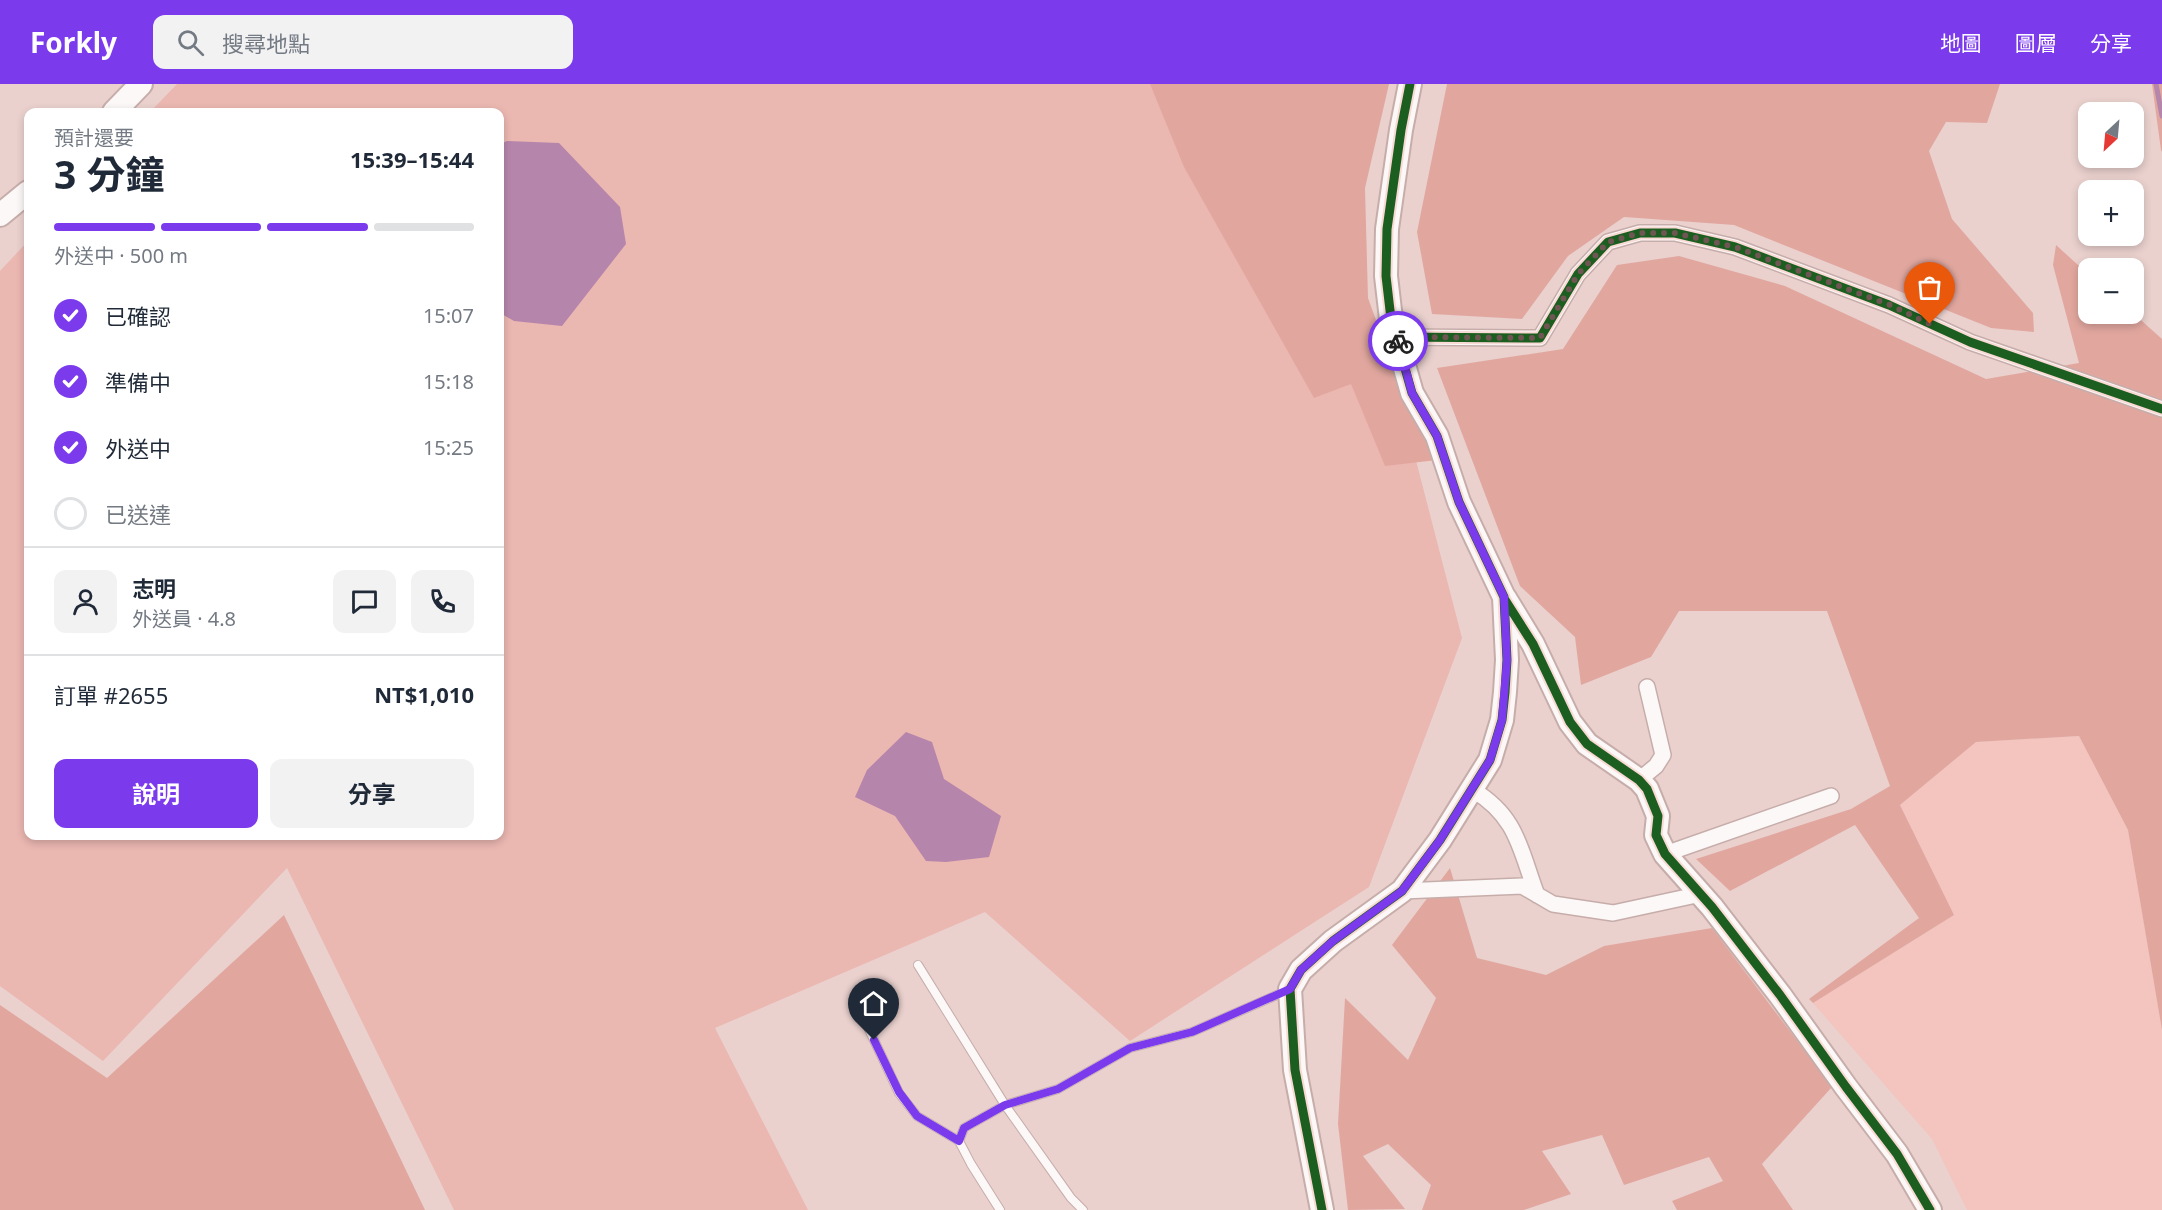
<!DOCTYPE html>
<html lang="zh-TW">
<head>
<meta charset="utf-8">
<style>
  body { margin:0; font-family:"Noto Sans","Noto Sans TC",sans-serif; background:#f2f2f3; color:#1f2937; height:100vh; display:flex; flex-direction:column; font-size:22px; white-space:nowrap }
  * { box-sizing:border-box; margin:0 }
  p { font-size:20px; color:#747a83 }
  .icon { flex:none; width:33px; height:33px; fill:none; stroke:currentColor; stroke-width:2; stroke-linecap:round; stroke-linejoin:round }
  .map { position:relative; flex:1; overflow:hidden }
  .panel { position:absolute; left:24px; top:24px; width:480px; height:732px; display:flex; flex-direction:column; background:#fff; border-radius:12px; box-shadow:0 3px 9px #0003 }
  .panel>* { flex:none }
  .needle { width:39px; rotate:206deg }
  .controls { position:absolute; left:2078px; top:18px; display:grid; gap:12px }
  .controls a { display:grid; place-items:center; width:66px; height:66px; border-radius:12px; background:#fff; box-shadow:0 3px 9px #0003; font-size:30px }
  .pin { position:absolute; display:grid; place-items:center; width:51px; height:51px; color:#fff; margin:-62px -26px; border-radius:50% 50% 50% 0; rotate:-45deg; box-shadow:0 0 6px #0007 }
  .pin .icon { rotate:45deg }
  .courier { position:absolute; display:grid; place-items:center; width:60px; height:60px; margin:-30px; border:4px solid #7c3aed; border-radius:50%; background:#fff; color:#222; box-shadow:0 2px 8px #0007 }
  .overview em { font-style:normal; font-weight:700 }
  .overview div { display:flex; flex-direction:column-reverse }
  .overview { display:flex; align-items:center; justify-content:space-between; height:102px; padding:0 30px }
  h1 { font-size:39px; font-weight:700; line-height:45px }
  .bar { display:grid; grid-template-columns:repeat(4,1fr); gap:9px 6px; align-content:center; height:72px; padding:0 30px }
  .bar i { height:8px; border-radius:4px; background:#e0e1e3 }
  .bar .current { background:#7c3aed }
  .bar p { grid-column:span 4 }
  .line { display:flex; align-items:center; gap:15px; padding:0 30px; border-top:2px solid #e0e1e3 }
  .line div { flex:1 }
  .round { display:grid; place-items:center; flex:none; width:63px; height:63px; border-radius:12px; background:#f2f2f3 }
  ol { padding:0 30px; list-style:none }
  li { display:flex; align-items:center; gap:18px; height:66px }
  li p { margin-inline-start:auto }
  li .icon { padding:6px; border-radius:50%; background:#7c3aed; color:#fff; stroke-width:4 }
  li:last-child { color:#747a83 }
  li i { width:33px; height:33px; border:3px solid #e0e1e3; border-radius:50% }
  .button { display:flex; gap:12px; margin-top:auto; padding:12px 30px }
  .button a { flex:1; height:69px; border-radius:12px; background:#7c3aed; color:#fff; font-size:24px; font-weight:700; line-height:69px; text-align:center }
  .button a+a { background:#f2f2f3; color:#1f2937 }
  header { display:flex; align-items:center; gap:36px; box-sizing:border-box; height:84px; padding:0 30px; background:#7c3aed; color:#fff }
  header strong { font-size:28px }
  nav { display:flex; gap:33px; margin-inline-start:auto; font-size:21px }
  .search { width:420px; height:54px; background:#f2f2f3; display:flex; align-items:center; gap:15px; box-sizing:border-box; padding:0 21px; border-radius:12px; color:#747a83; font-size:22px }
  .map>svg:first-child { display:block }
  .built { fill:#f4c4be }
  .green { fill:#ebb7b1 }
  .forest { fill:#e1a79f }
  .water { fill:#b685ac }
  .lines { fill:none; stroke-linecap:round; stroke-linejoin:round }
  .stream { stroke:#b685ac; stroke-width:5 }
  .lane-casing { stroke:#c6adaa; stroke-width:10 }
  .street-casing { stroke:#c6adaa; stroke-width:18 }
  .secondary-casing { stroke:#c6adaa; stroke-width:26 }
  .lane { stroke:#fcf8f8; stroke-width:8 }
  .street { stroke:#fcf8f8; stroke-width:15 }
  .secondary { stroke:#fcf8f8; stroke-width:22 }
  .cycleway-casing { stroke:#f9d9d4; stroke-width:13 }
  .cycleway { stroke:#1b5e20; stroke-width:9 }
  .done { stroke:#705652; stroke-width:6; stroke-dasharray:0 10.8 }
  .route { stroke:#7c3aed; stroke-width:8 }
</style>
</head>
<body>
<header>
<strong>Forkly</strong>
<div class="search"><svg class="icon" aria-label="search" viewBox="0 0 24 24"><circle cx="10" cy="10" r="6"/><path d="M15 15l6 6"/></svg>搜尋地點</div>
<nav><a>地圖</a><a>圖層</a><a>分享</a></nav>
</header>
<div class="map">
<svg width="2162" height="1126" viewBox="0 0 2162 1126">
  <rect width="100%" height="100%" fill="#ead1ce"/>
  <path class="built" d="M2079 652 2128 746 2162 946V1126H1967L1932 1055 1813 919 1954 831 1900 721 1976 658Z"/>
  <path class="green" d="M177 0H1194L1413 365 1462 554 1369 803 1130 957 985 828 715 944 808 1126H454L287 784 103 977 0 902V187L28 157V752H500V28H150Z"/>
  <path class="forest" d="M1150 0H1389L1365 104 1368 214 1396 291 1437 376 1385 382 1351 300 1314 314 1184 83Z
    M1447 0H2000L1987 39 1946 38 1929 67 1952 135 2033 229 2034 248 1991 244 1734 141 1624 133 1568 172 1522 235 1432 230 1417 148Z
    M2152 0H2162V68L2161 66Z
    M2056 161 2088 190V230L2133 229 2162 255V946L2128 746 2079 652 1976 658 1900 721 1954 831 1813 919 1809 915 1919 834 1855 741 1730 807 1696 775 1851 725 1890 702 1827 527H1679L1651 573 1581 601 1575 553 1520 502 1437 284 1563 265 1617 181 1679 172 1785 202 1986 295 2079 279 2053 181Z
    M1450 784 1477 874 1546 891 1604 862 1712 844 1832 1003 1762 1080 1793 1126H1677L1672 1117 1723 1097 1709 1073 1624 1101 1602 1051 1542 1067 1571 1110 1524 1126H1422L1431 1101 1388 1060 1363 1072 1405 1125 1348 1126 1338 1040 1345 914 1408 976 1436 914 1392 861Z
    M284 831 425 1126H0V921L107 994Z"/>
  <path class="water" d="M507 57 559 59 620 123 626 160 562 242 514 237 500 229V60Z
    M906 648 932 658 944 695 1001 732 989 773 946 778 926 777 895 732 855 713 867 686Z"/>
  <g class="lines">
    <path class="stream" d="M2156 0 2162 32"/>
    <defs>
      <path id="lane" d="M918 881 1005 1021 1071 1114 1083 1126
        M858 922 899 1009 917 1032 959 1057
        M1000 1126 971 1080 959 1057 964 1044 1005 1021 1058 1005 1130 964 1192 948 1286 907"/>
      <path id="street" d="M1396 253 1540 254 1578 190 1608 158 1640 149H1675L1735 163 1889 221 1970 258 2162 325
        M1639 696 1656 682 1663 671 1647 603
        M1473 706C1518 733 1520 766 1537 811
        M1665 770 1831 712
        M1402 807 1522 802 1553 820 1613 829 1701 810"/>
      <path id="secondary" d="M114 28 141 0
        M0 131 28 108
        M1505 514 1533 560 1570 638 1587 660 1639 696 1647 705 1658 732 1656 751 1665 770 1712 823 1780 911 1846 1003 1897 1070 1930 1126
        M1322 1126 1295 986 1290 905 1301 886 1333 857 1402 807 1440 756 1490 676 1502 636 1505 608 1507 576 1504 513 1459 418 1437 352 1412 309 1391 235 1386 192 1387 145 1401 46 1410 0"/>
    </defs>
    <use href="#lane" class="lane-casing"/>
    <use href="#street" class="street-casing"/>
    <use href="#secondary" class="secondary-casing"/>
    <use href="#lane" class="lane"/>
    <use href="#street" class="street"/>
    <use href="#secondary" class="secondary"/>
    <defs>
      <path id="cycleway" d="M1396 253 1540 254 1578 190 1608 158 1640 149H1675L1735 163 1889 221 1970 258 2162 325
        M1505 516 1533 560 1570 638 1587 660 1639 696 1647 705 1658 732 1656 751 1665 770 1712 823 1780 911 1846 1003 1897 1070 1930 1126
        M1322 1126 1295 986 1290 905 1301 886 1333 857 1402 807 1440 756 1490 676 1502 636 1505 608 1507 576 1504 513 1459 418 1437 352 1412 309 1391 235 1386 192 1387 145 1401 46 1410 0"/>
    </defs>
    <use href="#cycleway" class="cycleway-casing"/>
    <use href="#cycleway" class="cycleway"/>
  </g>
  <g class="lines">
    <path class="done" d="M1398 257 1396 253 1540 254 1578 190 1608 158 1640 149H1675L1735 163 1890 221 1930 240"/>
    <path class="route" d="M874 956 899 1008 917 1032 959 1057 964 1044 1005 1021 1058 1005 1130 964 1192 948 1290 905 1301 886 1333 857 1402 807 1440 756 1490 676 1502 636 1507 576 1504 513 1459 418 1437 352 1412 309 1398 257"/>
  </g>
</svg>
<div class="controls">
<a><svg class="needle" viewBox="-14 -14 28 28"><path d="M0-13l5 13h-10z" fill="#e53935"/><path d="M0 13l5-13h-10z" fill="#747a83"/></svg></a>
<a>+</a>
<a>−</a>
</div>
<div class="pin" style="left:1930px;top:240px;background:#ea580c"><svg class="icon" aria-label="bag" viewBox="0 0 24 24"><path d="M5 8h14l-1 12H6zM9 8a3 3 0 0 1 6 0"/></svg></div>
<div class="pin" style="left:874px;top:956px;background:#1f2937"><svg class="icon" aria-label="home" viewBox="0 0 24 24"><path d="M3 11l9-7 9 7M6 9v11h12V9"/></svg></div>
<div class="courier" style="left:1398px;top:257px"><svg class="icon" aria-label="bike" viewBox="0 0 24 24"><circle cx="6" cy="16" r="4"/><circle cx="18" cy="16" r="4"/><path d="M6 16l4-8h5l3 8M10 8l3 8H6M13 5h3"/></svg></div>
<section class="panel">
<div class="overview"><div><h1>3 分鐘</h1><p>預計還要</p></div><em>15:39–15:44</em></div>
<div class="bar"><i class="current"></i><i class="current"></i><i class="current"></i><i></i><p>外送中 · 500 m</p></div>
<ol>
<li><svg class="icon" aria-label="check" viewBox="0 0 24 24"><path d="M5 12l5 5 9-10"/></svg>已確認<p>15:07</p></li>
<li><svg class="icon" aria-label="check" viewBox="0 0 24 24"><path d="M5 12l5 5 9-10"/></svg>準備中<p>15:18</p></li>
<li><svg class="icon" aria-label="check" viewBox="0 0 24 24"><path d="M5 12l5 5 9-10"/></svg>外送中<p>15:25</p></li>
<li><i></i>已送達</li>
</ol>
<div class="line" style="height:108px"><a class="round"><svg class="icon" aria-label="person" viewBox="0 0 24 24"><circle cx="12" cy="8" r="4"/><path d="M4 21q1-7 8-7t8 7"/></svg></a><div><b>志明</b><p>外送員 · 4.8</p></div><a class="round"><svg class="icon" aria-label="chat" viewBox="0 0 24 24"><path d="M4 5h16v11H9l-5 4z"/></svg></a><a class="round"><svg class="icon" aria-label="phone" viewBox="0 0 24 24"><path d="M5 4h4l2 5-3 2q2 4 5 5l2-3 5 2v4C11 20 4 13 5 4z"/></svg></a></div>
<div class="line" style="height:78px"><div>訂單 #2655</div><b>NT$1,010</b></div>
<div class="button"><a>說明</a><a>分享</a></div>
</section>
</div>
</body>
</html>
